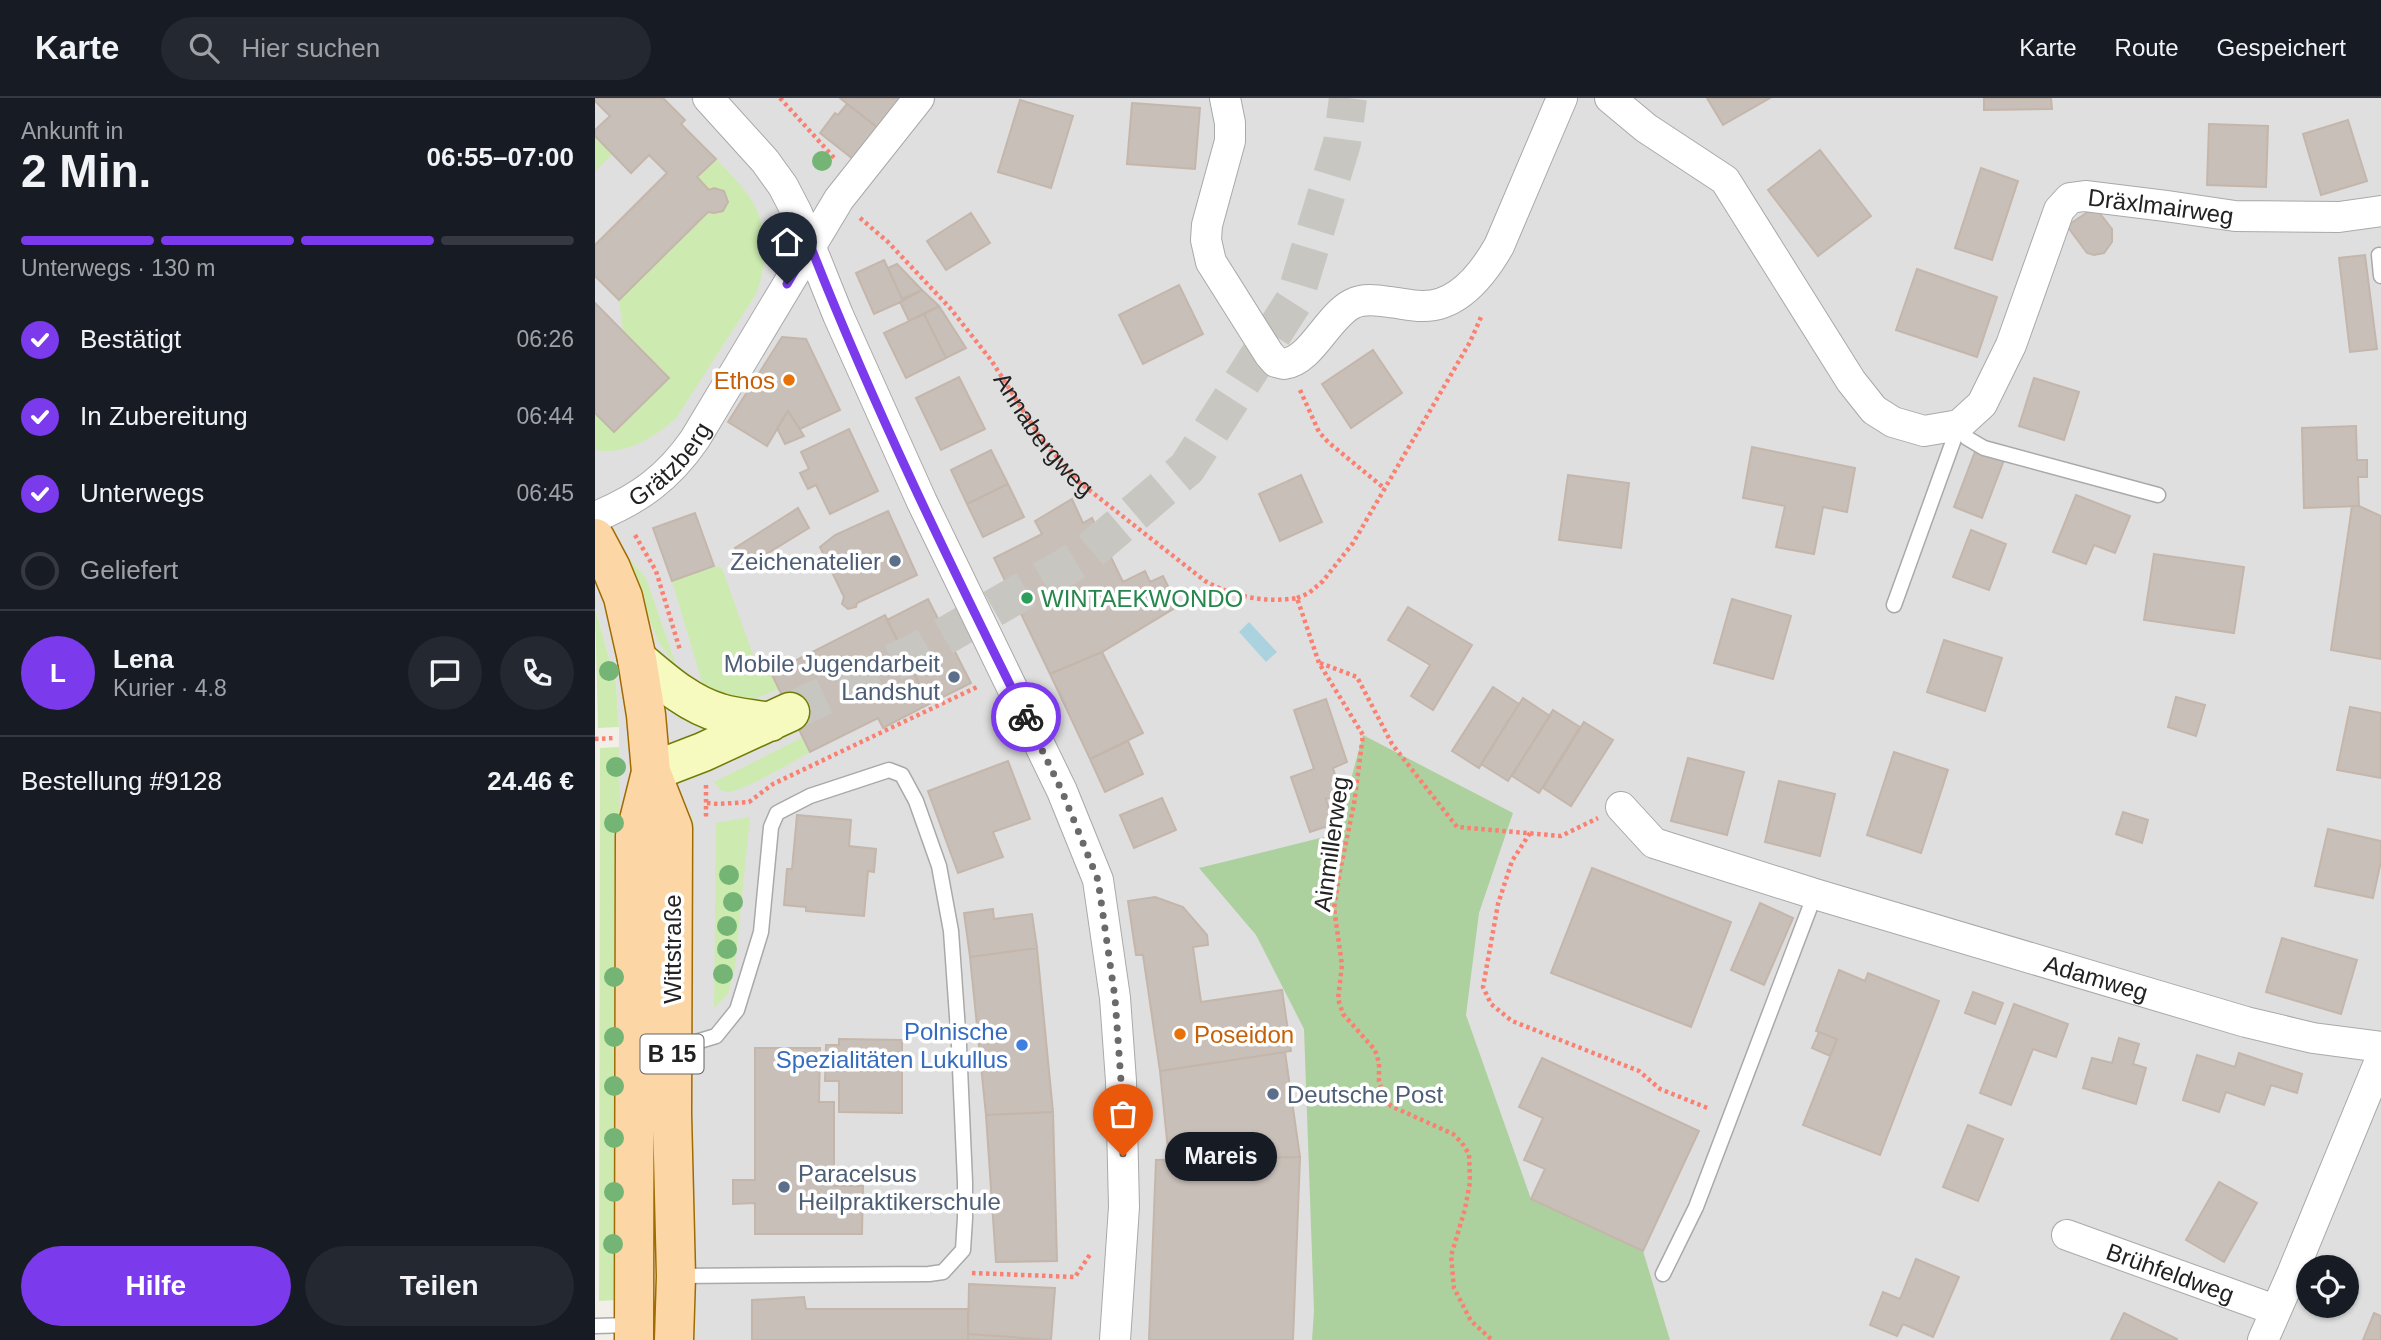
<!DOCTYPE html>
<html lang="de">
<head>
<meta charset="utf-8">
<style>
  body { margin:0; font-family:Helvetica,sans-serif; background:#242831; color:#f1f3f6; height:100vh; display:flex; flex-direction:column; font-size:26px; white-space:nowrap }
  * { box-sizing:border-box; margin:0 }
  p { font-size:23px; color:#9ea1a6 }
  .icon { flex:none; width:38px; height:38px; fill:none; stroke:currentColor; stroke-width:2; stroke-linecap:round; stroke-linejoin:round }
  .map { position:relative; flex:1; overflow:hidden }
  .side { display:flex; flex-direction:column; background:#171b24; width:595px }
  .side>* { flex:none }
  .fabs { position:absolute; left:1701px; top:1157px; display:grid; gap:14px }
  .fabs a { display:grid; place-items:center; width:63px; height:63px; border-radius:50%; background:#171b24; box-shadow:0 2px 5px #0004; font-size:35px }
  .pin { position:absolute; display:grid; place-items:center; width:60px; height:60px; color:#fff; margin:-72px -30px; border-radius:50% 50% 50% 0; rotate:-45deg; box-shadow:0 0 7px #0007 }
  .pin .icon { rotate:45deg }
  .courier { position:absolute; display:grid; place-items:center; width:70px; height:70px; margin:-35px; border:5px solid #7c3aed; border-radius:50%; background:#fff; color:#222; box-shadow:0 2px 9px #0007 }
  .bubble { position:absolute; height:49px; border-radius:24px; background:#171b24; box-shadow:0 2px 5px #0004; font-size:23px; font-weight:800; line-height:49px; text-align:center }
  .overview em { font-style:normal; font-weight:800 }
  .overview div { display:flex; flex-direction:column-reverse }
  .overview { display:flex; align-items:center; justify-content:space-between; height:119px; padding:0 21px }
  h1 { font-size:46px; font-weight:800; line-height:52px }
  .bar { display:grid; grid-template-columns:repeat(4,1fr); gap:10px 7px; align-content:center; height:84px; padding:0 21px }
  .bar i { height:9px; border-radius:5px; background:#363941 }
  .bar .current { background:#7c3aed }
  .bar p { grid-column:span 4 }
  .line { display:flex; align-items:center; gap:18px; padding:0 21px; border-top:2px solid #363941 }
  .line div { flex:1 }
  .round { display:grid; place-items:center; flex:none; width:74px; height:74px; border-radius:37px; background:#242831 }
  ol { padding:0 21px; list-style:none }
  li { display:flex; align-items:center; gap:21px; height:77px }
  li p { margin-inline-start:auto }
  li .icon { padding:7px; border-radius:50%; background:#7c3aed; color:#fff; stroke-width:4 }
  li:last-child { color:#9ea1a6 }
  li i { width:38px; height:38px; border:4px solid #363941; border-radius:50% }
  .button { display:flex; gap:14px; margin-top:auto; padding:14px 21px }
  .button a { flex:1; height:80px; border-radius:42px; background:#7c3aed; color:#fff; font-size:28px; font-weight:800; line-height:80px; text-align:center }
  .button a+a { background:#242831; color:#f1f3f6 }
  header { display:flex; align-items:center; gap:42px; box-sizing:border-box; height:98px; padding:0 35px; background:#171b24; border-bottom:2px solid #363941 }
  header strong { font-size:33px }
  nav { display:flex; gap:38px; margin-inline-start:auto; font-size:24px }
  .search { width:490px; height:63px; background:#242831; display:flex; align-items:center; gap:18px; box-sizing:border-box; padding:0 24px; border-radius:38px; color:#9ea1a6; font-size:26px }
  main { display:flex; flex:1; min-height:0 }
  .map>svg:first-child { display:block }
  .residential { fill:#e0dfdf; fill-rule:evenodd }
  .grass { fill:#cdebb0 }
  .forest { fill:#add19e }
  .water { fill:#aad3df }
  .building { fill:#c7bfb8; stroke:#c4b6ab; stroke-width:2 }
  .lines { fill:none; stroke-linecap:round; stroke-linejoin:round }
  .secondary-tunnel { stroke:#c8c6c1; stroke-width:38; stroke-dasharray:38 19; stroke-linecap:butt }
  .lane-casing { stroke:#a9a9a9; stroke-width:17 }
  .street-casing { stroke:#a9a9a9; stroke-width:32 }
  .secondary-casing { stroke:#707d05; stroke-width:41 }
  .primary-casing { stroke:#a06b00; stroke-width:41 }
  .path { stroke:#fa8072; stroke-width:4.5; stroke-dasharray:3.5 3.5; stroke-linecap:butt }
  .lane { stroke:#fff; stroke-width:14 }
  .street { stroke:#fff; stroke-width:30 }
  .secondary { stroke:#f7fabf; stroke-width:38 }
  .primary { stroke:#fcd6a4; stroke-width:38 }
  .tree { fill:#74b475 }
  .done { stroke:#6b6a68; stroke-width:7; stroke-dasharray:0 12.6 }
  .route { stroke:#7c3aed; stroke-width:9 }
  .food-dot { fill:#e8710a; stroke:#fff; stroke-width:2.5 }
  .service-dot { fill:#5c6f8a; stroke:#fff; stroke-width:2.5 }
  .leisure-dot { fill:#2e9e5b; stroke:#fff; stroke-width:2.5 }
  .shop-dot { fill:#3f7fe0; stroke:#fff; stroke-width:2.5 }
  .labels { text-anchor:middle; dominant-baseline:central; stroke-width:7; stroke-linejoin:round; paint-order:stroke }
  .shield { fill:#fff; stroke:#646464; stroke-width:2 }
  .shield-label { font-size:23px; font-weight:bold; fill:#222 }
  .street-label { font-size:24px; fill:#222; stroke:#fff }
  .food-label { font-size:24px; fill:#c56008; stroke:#fff; text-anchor:end }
  .service-label { font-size:24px; fill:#4e5e75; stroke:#fff; text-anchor:end }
  .leisure-label { font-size:24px; fill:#27864d; stroke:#fff; text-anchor:start }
  .shop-label { font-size:24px; fill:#366cbe; stroke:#fff; text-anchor:end }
</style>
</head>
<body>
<header>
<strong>Karte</strong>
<div class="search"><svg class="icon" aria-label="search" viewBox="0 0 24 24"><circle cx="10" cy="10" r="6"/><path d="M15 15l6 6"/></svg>Hier suchen</div>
<nav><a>Karte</a><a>Route</a><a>Gespeichert</a></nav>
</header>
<main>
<section class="side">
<div class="overview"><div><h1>2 Min.</h1><p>Ankunft in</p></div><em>06:55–07:00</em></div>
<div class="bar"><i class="current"></i><i class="current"></i><i class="current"></i><i></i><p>Unterwegs · 130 m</p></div>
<ol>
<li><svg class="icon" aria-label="check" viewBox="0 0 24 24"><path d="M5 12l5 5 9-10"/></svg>Bestätigt<p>06:26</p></li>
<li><svg class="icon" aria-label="check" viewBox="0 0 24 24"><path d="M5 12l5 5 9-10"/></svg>In Zubereitung<p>06:44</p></li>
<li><svg class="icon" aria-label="check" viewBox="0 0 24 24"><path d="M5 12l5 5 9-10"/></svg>Unterwegs<p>06:45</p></li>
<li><i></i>Geliefert</li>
</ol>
<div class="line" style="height:126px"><b class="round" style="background:#7c3aed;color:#fff">L</b><div><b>Lena</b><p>Kurier · 4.8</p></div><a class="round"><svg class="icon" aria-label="chat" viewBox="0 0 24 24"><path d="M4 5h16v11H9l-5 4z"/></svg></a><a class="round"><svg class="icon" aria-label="phone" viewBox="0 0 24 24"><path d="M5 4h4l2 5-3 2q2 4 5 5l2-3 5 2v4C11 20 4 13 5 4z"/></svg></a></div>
<div class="line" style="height:91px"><div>Bestellung #9128</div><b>24.46 €</b></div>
<div class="button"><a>Hilfe</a><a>Teilen</a></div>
</section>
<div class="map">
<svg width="1786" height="1242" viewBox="0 0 1786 1242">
  <rect width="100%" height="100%" fill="#f2efe9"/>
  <path class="residential" d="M0 0H1786V1242H22L24 629 21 585 0 509ZM1713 1169H1752V1208H1713Z"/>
  <path class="grass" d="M0 38 18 56 0 73Z
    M121 61C131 72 142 82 151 94 174 124 174 162 161 196L82 319C61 339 30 358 0 352V315L19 334 73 280 28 233 24 202 113 114 124 115C134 110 135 103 129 93L120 90 114 92 102 79Z
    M29 455 51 480 82 570 63 543Z
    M119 468 127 470 166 579 176 575 184 591 149 605 110 594 77 483Z
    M0 509 21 585 24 629 3 630Z
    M208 639 215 654C199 663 148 694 132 694 126 694 122 688 119 684Z
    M24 649 27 862 22 1202 4 1203 5 650Z
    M98 716 99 889 92 865 93 747Z
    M155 719 140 869 133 896 119 910 121 725Z"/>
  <path class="forest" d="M768 637 918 715 884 815 871 917 936 1101 1048 1153 1075 1242H717L719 1213 709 931 661 837 604 770 741 736Z"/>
  <path class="water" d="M654 524 682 554 671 564 644 534Z"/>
  <path class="building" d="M0 0H68L90 22 86 26 121 61 102 79 114 92 119 90 129 93 133 104 128 113 119 115 113 114 24 202 0 178V147L72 75 54 57 36 75 0 38V32L15 18 0 3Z
    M245 0H307L283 30Z
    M1112 0H1175L1128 27Z
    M1389 0H1456L1457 11 1389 12Z
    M425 2 478 18 456 90 403 74Z
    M537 5 605 10 600 71 532 66Z
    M252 6 283 30 258 61 225 35 240 15 243 17Z
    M1753 22 1772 83 1726 97 1708 36Z
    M1614 26 1673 28 1671 89 1612 87Z
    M1225 52 1276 118 1223 158 1173 92Z
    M1386 70 1423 83 1397 162 1360 150Z
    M1500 109 1517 131V144L1509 155 1499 157 1492 155 1472 128Z
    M376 115 395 145 351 172 332 143Z
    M1770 157 1782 251 1755 254 1744 160Z
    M289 162 308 203 279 216 261 175Z
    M302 166 327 192 307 201 293 170Z
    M1322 171 1402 199 1382 259 1301 232Z
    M584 187 608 236 548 266 524 217Z
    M327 192 344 208 314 223 305 204Z
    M0 205 74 280 19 334 0 315Z
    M344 208 371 250 351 260 329 216Z
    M329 216 351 260 311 280 289 235Z
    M187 239 211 241 245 312 205 331 193 313 172 348 133 324Z
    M778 252 807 295 756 330 727 286Z
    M364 279 390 331 346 352 321 300Z
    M1439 280 1484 294 1469 342 1424 328Z
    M193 313 209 338 190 346 182 330Z
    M1761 328 1762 362H1772V379H1763L1764 408 1709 410 1707 330Z
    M254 331 283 393 235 416 221 387 213 391 205 375 214 371 206 354Z
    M1157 349 1260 370 1252 414 1228 409 1219 456 1181 449 1190 408 1148 400Z
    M1381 351 1409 362 1387 420 1359 409Z
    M396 352 413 386 372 406 356 372Z
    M706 377 727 424 685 443 664 396Z
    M973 377 1034 385 1026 450 964 442Z
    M413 386 429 419 388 439 372 406Z
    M1481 397 1535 418 1520 455 1499 447 1491 466 1458 454Z
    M477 401 488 425 497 420 528 484 550 473 555 484 568 478 583 508 507 554 455 576 399 460 447 436 440 423Z
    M1757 408H1764L1786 418V561L1736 552Z
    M203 410 214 430 147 471 140 450Z
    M293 413 322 477 262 505 261 509 253 511 247 506 249 499 225 449 240 437Z
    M100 415 119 468 77 483 58 430Z
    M1376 432 1411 446 1394 492 1358 479Z
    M1559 456 1649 469 1639 535 1549 522Z
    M333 501 376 585 334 606 292 522Z
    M1137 501 1196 518 1178 581 1119 565Z
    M813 509 877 547 838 612 816 598 835 567 793 542Z
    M290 517 334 606 288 630 283 620 215 654 176 575Z
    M1349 542 1407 560 1390 613 1332 594Z
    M507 554 548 635 495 661 455 576Z
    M898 589 924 606 884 670 857 653Z
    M1581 599 1610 607 1601 638 1573 629Z
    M928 600 955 618 913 683 886 666Z
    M731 601 752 664 738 670 746 696 731 701 739 726 715 734 696 679 719 671 699 612Z
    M1755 609 1786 615V680L1742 672Z
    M958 612 985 629 944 695 917 678Z
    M989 624 1018 642 976 708 948 690Z
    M533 643 548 676 510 694 495 661Z
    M1299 654 1353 672 1326 755 1272 737Z
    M1093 660 1149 674 1132 737 1076 723Z
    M413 663 435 721 398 734 408 759 363 775 333 693Z
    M1184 683 1240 696 1225 758 1170 744Z
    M567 700 581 732 539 750 525 717Z
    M1528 714 1553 722 1547 745 1521 736Z
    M202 717 256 722 254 748 281 751 279 774 273 773 269 818 211 813V809L189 807 192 771H197Z
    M1733 731 1786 743V763L1778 800 1720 788Z
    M997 770 1136 824 1096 929 956 875Z
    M560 799 588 809 612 837 613 847 598 849 606 904 687 892 696 953 565 973 548 857H541L533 803Z
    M1165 805 1198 820 1169 887 1136 872Z
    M398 811 399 821 437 816 442 850 375 859 369 815Z
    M1687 840 1762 862 1746 916 1671 894Z
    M442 850 458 1014 391 1017 375 859Z
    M1244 872 1270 883 1273 875 1344 903 1285 1057 1208 1027 1242 941 1221 933Z
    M1378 894 1408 905 1400 926 1370 915Z
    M1419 906 1473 926 1461 959 1438 951 1416 1007 1385 995Z
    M1224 934 1242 941 1235 958 1217 950Z
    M1524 940 1544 946 1538 966 1551 970 1541 1006 1488 990 1497 960 1517 965Z
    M244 941 307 942V1015L244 1014V983H230L231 947H244Z
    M160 950H225L224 1004H239V1088H268L267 1136H160V1105L138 1106V1082H160Z
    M690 954 705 1059 698 1242H554L561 1062H574L565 973Z
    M1644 955 1707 976 1702 995 1676 987 1669 1007 1631 994 1624 1014 1588 1002 1602 957 1640 969Z
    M947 960 1104 1033 1048 1153 936 1101 950 1071 929 1062 948 1020 924 1009Z
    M458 1014 462 1163 401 1164 391 1017Z
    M1373 1027 1408 1041 1383 1103 1348 1089Z
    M705 1059 698 1242H554L561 1062Z
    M1624 1084 1662 1105 1629 1164 1591 1142Z
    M1321 1161 1364 1179 1338 1239 1308 1226 1302 1238 1275 1227 1288 1194 1305 1201Z
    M374 1186 460 1190 456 1242 373 1236Z
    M209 1199 211 1211H373V1242H157V1202Z
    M1529 1215 1582 1241 1581 1242H1516Z
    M1779 1215 1786 1218V1242H1768Z
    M373 1236 456 1242H373Z"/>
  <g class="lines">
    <path class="secondary-tunnel" d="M195 614 325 552 488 459 592 370 699 203 747 45 753 0"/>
    <defs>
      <path id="lane" d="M1784 157 1786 178
        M1364 327 1372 340 1389 350 1563 397
        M1299 507 1364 327
        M78 951 121 938 142 912 166 834 176 729 182 715 215 698 294 672 307 677 321 703 344 768 356 833 364 947 370 1084V1120L368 1152 348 1174 334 1176 82 1178
        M1068 1176 1101 1109 1220 796
        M0 1228 37 1227"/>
      <g id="street">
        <path d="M113 0 170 63 188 88 202 115 243 217 327 404 467 693 503 782 520 900 526 983 529 1109 520 1242"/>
        <path d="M630 0 635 25V43L612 127 611 142 616 164 674 256 681 264 689 266C717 262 732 219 757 206 768 200 782 202 794 204 805 205 816 208 827 208 863 209 888 176 904 148L967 0"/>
        <path id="s2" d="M1015 0 1051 30 1130 82 1256 283 1279 312 1298 324 1329 333 1364 327 1387 306 1416 247 1464 112 1475 100 1490 98 1571 108 1640 118 1744 119 1786 113"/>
        <path id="s3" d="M0 419C44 401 73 380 100 341L244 101 324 0"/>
        <path id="s4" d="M1026 709 1059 745 1220 796 1651 924 1718 940 1786 949"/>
        <path id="s5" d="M1472 1137 1680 1212"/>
        <path d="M1668 1242 1697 1176 1786 960"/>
      </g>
      <path id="secondary" d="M42 561C67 582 93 606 125 615 141 620 159 621 175 624
        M56 674 108 654 195 614"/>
      <path id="primary" d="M0 440 16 470 28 499 42 561 51 617 56 674 78 730 77 1016 81 1178 79 1242
        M39 1242 40 738 56 674"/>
    </defs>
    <use href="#lane" class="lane-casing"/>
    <use href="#street" class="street-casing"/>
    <use href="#secondary" class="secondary-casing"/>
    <use href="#primary" class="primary-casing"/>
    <g class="path">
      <path d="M185 0 241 62"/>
      <path id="s1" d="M265 120 293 144 355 210 396 262 447 342 484 384 610 483C639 499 670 505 702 500L724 565 768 637 759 706 745 773 739 810 747 867 743 901 748 916 780 952 784 965V983L789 999 796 1008 858 1036 867 1045 874 1056 875 1084 870 1111 856 1158 859 1190 876 1223 897 1242"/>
      <path d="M705 292 724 334 733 344 789 390"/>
      <path d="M40 437 61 473 85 552"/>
      <path d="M702 500 714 495 728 483 758 445 875 244 887 217"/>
      <path d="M725 565 762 579 797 646 862 729 966 738 1003 720"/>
      <path d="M0 641 20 640"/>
      <path d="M111 687V720"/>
      <path d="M112 705 123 706 154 704 178 686 384 588"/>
      <path d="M935 735 917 763 903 806 888 889 896 906 917 923 1044 973 1065 991 1115 1011"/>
      <path d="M377 1175 480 1179 496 1155"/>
    </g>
    <use href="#lane" class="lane"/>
    <use href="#street" class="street"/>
    <use href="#secondary" class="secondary"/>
    <use href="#primary" class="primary"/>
  </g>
  <g class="tree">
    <circle cx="227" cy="63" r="10"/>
    <circle cx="14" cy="573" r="10"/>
    <circle cx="21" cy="669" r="10"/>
    <circle cx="19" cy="725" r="10"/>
    <circle cx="134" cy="777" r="10"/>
    <circle cx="138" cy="804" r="10"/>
    <circle cx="132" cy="828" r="10"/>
    <circle cx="132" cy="851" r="10"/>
    <circle cx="128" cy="876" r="10"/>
    <circle cx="19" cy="879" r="10"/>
    <circle cx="19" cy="939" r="10"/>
    <circle cx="19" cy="988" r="10"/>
    <circle cx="19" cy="1040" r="10"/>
    <circle cx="19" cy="1094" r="10"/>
    <circle cx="18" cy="1146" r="10"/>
  </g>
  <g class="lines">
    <path class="done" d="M431 619 467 693 503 782 520 900 526 983 528 1058"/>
    <path class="route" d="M192 186 215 147C278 308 354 464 431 619"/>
  </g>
  <g class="food-dot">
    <circle cx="194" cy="282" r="7"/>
    <circle cx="585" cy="936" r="7"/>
  </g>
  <g class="service-dot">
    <circle cx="300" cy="463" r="7"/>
    <circle cx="359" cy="579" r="7"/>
    <circle cx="678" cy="996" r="7"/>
    <circle cx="189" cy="1089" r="7"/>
  </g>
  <circle class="leisure-dot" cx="432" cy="500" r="7"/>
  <circle class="shop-dot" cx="427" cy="947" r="7"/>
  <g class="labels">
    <rect class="shield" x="45.5" y="936.5" width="63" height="39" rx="5"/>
    <g class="shield-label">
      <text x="77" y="956">B 15</text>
    </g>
    <g class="street-label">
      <text stroke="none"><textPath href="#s2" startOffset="854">Dräxlmairweg</textPath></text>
      <text stroke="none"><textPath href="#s1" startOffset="285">Annabergweg</textPath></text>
      <text stroke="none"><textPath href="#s3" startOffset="93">Grätzberg</textPath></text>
      <text transform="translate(736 746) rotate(-82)">Ainmillerweg</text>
      <text transform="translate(77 851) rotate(-90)">Wittstraße</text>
      <text stroke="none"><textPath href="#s4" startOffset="511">Adamweg</textPath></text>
      <text stroke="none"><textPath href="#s5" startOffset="110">Brühfeldweg</textPath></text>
    </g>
    <g class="food-label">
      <text x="180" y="282">Ethos</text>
      <text x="599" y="936" text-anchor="start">Poseidon</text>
    </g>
    <g class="service-label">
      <text x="286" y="463">Zeichenatelier</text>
      <text x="345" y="565">Mobile Jugendarbeit<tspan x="345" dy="28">Landshut</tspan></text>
      <text x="692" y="996" text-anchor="start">Deutsche Post</text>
      <text x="203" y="1075" text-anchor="start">Paracelsus<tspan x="203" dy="28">Heilpraktikerschule</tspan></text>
    </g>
    <g class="leisure-label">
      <text x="446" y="500">WINTAEKWONDO</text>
    </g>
    <g class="shop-label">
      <text x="413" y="933">Polnische<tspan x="413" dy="28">Spezialitäten Lukullus</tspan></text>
    </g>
  </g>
</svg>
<div class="fabs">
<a><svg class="icon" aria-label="locate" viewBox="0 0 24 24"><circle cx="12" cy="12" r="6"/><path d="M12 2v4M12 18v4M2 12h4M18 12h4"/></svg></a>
</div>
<div class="pin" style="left:528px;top:1058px;background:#ea580c"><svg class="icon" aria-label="bag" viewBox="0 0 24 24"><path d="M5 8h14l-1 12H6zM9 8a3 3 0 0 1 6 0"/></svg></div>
<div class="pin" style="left:192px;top:186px;background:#1f2937"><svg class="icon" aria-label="home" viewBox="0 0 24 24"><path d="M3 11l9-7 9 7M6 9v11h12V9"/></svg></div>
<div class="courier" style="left:431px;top:619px"><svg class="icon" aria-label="bike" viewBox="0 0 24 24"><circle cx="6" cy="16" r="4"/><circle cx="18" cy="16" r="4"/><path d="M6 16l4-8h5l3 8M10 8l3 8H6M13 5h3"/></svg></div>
<div class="bubble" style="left:570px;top:1034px;width:112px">Mareis</div>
</div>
</main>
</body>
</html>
